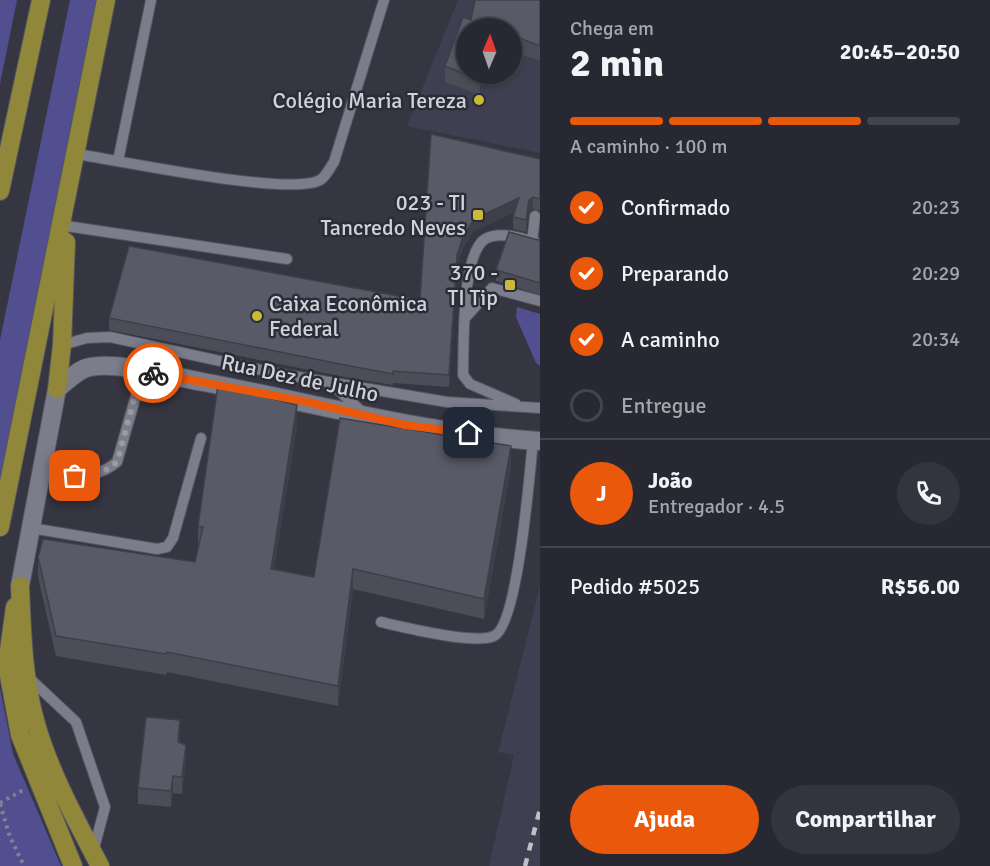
<!DOCTYPE html>
<html lang="pt">
<head>
<meta charset="utf-8">
<style>
  body { margin:0; font-family:Signika,sans-serif; background:#34343e; color:#f1f3f6; height:100vh; display:flex; flex-direction:column; font-size:22px; white-space:nowrap }
  * { box-sizing:border-box; margin:0 }
  p { font-size:20px; color:#a5a6ac }
  .icon { flex:none; width:33px; height:33px; fill:none; stroke:currentColor; stroke-width:2; stroke-linecap:round; stroke-linejoin:round }
  .map { position:relative; flex:1; overflow:hidden }
  .drawer { display:flex; flex-direction:column; background:#282832; width:450px }
  .drawer>* { flex:none }
  .needle { width:39px; rotate:2deg }
  .tools { position:absolute; left:456px; top:18px; display:grid; gap:12px }
  .tools a { display:grid; place-items:center; width:66px; height:66px; border-radius:50%; background:#282832; box-shadow:0 3px 9px #0003,0 0 0 2px #44444d; font-size:30px }
  .pin { position:absolute; display:grid; place-items:center; width:51px; height:51px; color:#fff; margin:-26px; border-radius:12px; box-shadow:0 3px 9px #0006 }
  .courier { position:absolute; display:grid; place-items:center; width:60px; height:60px; margin:-30px; border:4px solid #ea580c; border-radius:50%; background:#fff; color:#222; box-shadow:0 2px 8px #0007 }
  .head em { font-style:normal; font-weight:800 }
  .head div { display:flex; flex-direction:column-reverse }
  .head { display:flex; align-items:center; justify-content:space-between; height:102px; padding:0 30px }
  h1 { font-size:39px; font-weight:800; line-height:45px }
  .bar { display:grid; grid-template-columns:repeat(4,1fr); gap:9px 6px; align-content:center; height:72px; padding:0 30px }
  .bar i { height:8px; border-radius:4px; background:#44444d }
  .bar .current { background:#ea580c }
  .bar p { grid-column:span 4 }
  .line { display:flex; align-items:center; gap:15px; padding:0 30px; border-top:2px solid #44444d }
  .line div { flex:1 }
  .round { display:grid; place-items:center; flex:none; width:63px; height:63px; border-radius:32px; background:#34343e }
  ol { padding:0 30px; list-style:none }
  li { display:flex; align-items:center; gap:18px; height:66px }
  li p { margin-inline-start:auto }
  li .icon { padding:6px; border-radius:50%; background:#ea580c; color:#fff; stroke-width:4 }
  li:last-child { color:#a5a6ac }
  li i { width:33px; height:33px; border:3px solid #44444d; border-radius:50% }
  .primary-button { display:flex; gap:12px; margin-top:auto; padding:12px 30px }
  .primary-button a { flex:1; height:69px; border-radius:36px; background:#ea580c; color:#fff; font-size:24px; font-weight:800; line-height:69px; text-align:center }
  .primary-button a+a { background:#34343e; color:#f1f3f6 }
  main { display:flex; flex:1; min-height:0 }
  .map>svg:first-child { display:block }
  .built { fill:#3f3f51; fill-rule:evenodd }
  .green { fill:#514f8f }
  .lines { fill:none; stroke-linecap:round; stroke-linejoin:round }
  .lane-casing { stroke:#53545e; stroke-width:12 }
  .secondary-casing { stroke:#53545e; stroke-width:20 }
  .highway-casing { stroke:#53545e; stroke-width:20 }
  .path { stroke:#82838c; stroke-width:4; stroke-dasharray:3 4.5; stroke-linecap:butt }
  .lane { stroke:#7c7d8b; stroke-width:10 }
  .secondary { stroke:#7c7d8b; stroke-width:18 }
  .highway { stroke:#91873a; stroke-width:18 }
  .rail { stroke:#bfc0c8; stroke-width:4.5; stroke-dasharray:8 8; stroke-linecap:butt }
  .wall { fill:#4d4d59 }
  .shaded-wall { fill:#3e3f48 }
  .building { fill:#595a67; stroke:#3e3f48; stroke-width:1.5 }
  .done { stroke:#9b9ba4; stroke-width:6; stroke-dasharray:0 10.8 }
  .route { stroke:#ea580c; stroke-width:8 }
  .poi-dot { fill:#caba39; stroke:#2c2c38; stroke-width:2 }
  .labels { text-anchor:middle; dominant-baseline:central; stroke-width:5; stroke-linejoin:round; paint-order:stroke }
  .poi-label { font-size:22px; fill:#d1d2d9; stroke:#2c2c38; text-anchor:end }
  .street-label { font-size:22px; fill:#d1d2d9; stroke:#2c2c38 }
</style>
</head>
<body>
<main>
<div class="map">
<svg width="540" height="866" viewBox="0 0 540 866">
  <rect width="100%" height="100%" fill="#363642"/>
  <path class="built" d="M458 0H540V153L407 126ZM466 28H512V74H466Z
    M540 586V866H489L514 755 498 752Z"/>
  <path class="green" d="M0 0H17L0 84Z
    M70 0H98L0 480V340Z
    M517 307 540 314V366L536 363 516 317Z
    M0 688 13 754 61 866H0Z"/>
  <g class="lines">
    <defs>
      <path id="lane" d="M76 154C118 160 291 197 320 180 326 177 330 167 334 162L384 0
        M118 161 151 0
        M66 226 287 259
        M532 242 535 216
        M466 317 492 288 540 301
        M62 345 87 338 110 337 275 373 447 402 540 408
        M330 382 362 412
        M516 404 470 384 463 375C464 346 461 255 485 239 501 230 524 239 540 244
        M41 475C69 476 94 481 117 462L143 371
        M31 528 157 549 167 547 173 538 201 438
        M381 622C403 627 475 645 494 636 518 625 530 470 533 440
        M27 676 76 722 105 807 93 852"/>
      <path id="secondary" d="M20 586 57 389C66 382 78 369 90 367 118 361 174 377 203 382 315 403 426 434 540 441"/>
      <path id="highway" d="M0 191 41 0
        M57 389 62 345 66 242
        M0 527 106 0
        M20 586C22 632 23 680 36 724 50 773 76 820 100 866
        M15 607 7 665 20 735 73 866"/>
    </defs>
    <use href="#lane" class="lane-casing"/>
    <use href="#secondary" class="secondary-casing"/>
    <use href="#highway" class="highway-casing"/>
    <path class="path" d="M0 803 23 790
      M0 804 10 837 24 866"/>
    <use href="#lane" class="lane"/>
    <use href="#secondary" class="secondary"/>
    <use href="#highway" class="highway"/>
    <path class="rail" d="M525 866 540 809"/>
  </g>
  <path class="wall" d="M540 0V61L512 51V28H466V74H489L480 95 445 82V66L471 20Z
    M431 134 540 159V211L533 209 529 212 526 232 513 229V217L515 212 474 231 463 248 457 267 449 387 393 383V385L350 378 109 330V318L420 300Z
    M540 239V295L496 281V270Z
    M297 425 274 569 314 577 511 467 484 619 353 589 338 706 167 672 166 675 56 656 38 577V557L195 562 199 547 198 546V526Z
    M180 737 179 743 186 761 182 794 173 793 171 807 138 804V788Z"/>
  <path class="shaded-wall" d="M483 74H489L480 95V80Z
    M533 197V209L529 212 526 232V220L529 200Z
    M519 198V210L474 231 463 248 457 267 449 387 457 255 463 237 474 219Z
    M297 405V425L271 589V569Z
    M511 446V467L484 619V599Z
    M353 569V589L338 706V686Z
    M180 720V737L178 758V742Z
    M186 745V761L182 794V777Z
    M173 776V793L171 807V791Z"/>
  <path class="building" d="M475 0H540V46L512 35V28H466V74H483L480 80 445 66 463 17 471 20Z
    M431 134 540 159V199L533 197 529 200 526 220 513 217 519 198 474 219 463 237 457 255 449 375 393 371V374L350 366 109 318 129 246 420 300Z
    M509 232 538 240 540 239V283L496 270Z
    M218 385 297 405 271 569 314 577 340 418 511 446 484 599 353 569 338 686 167 652 166 654 56 636 38 557 43 539 195 562 203 527 198 526Z
    M146 717 180 720 178 742 186 745 182 777 173 776 171 791 138 788Z"/>
  <g class="lines">
    <path class="done" d="M75 476C93 477 103 473 117 462L142 371 153 373"/>
    <path class="route" d="M153 373 303 401 405 425 469 433"/>
  </g>
  <g class="poi-dot">
    <circle cx="479" cy="100" r="6"/>
    <rect x="472" y="209" width="12" height="12" rx="3"/>
    <rect x="504" y="279" width="12" height="12" rx="3"/>
    <circle cx="257" cy="316" r="6"/>
  </g>
  <g class="labels">
    <g class="poi-label">
      <text x="467" y="100">Colégio Maria Tereza</text>
      <text x="466" y="202">023 - TI<tspan x="466" dy="25">Tancredo Neves</tspan></text>
      <text x="498" y="272">370 -<tspan x="498" dy="25">TI Tip</tspan></text>
      <text x="269" y="303" text-anchor="start">Caixa Econômica<tspan x="269" dy="25">Federal</tspan></text>
    </g>
    <g class="street-label">
      <text transform="translate(300 378) rotate(12)">Rua Dez de Julho</text>
    </g>
  </g>
</svg>
<div class="tools">
<a><svg class="needle" viewBox="-14 -14 28 28"><path d="M0-13l5 13h-10z" fill="#e53935"/><path d="M0 13l5-13h-10z" fill="#a5a6ac"/></svg></a>
</div>
<div class="pin" style="left:75px;top:476px;background:#ea580c"><svg class="icon" aria-label="bag" viewBox="0 0 24 24"><path d="M5 8h14l-1 12H6zM9 8a3 3 0 0 1 6 0"/></svg></div>
<div class="pin" style="left:469px;top:433px;background:#1f2937"><svg class="icon" aria-label="home" viewBox="0 0 24 24"><path d="M3 11l9-7 9 7M6 9v11h12V9"/></svg></div>
<div class="courier" style="left:153px;top:373px"><svg class="icon" aria-label="bike" viewBox="0 0 24 24"><circle cx="6" cy="16" r="4"/><circle cx="18" cy="16" r="4"/><path d="M6 16l4-8h5l3 8M10 8l3 8H6M13 5h3"/></svg></div>
</div>
<section class="drawer">
<div class="head"><div><h1>2 min</h1><p>Chega em</p></div><em>20:45–20:50</em></div>
<div class="bar"><i class="current"></i><i class="current"></i><i class="current"></i><i></i><p>A caminho · 100 m</p></div>
<ol>
<li><svg class="icon" aria-label="check" viewBox="0 0 24 24"><path d="M5 12l5 5 9-10"/></svg>Confirmado<p>20:23</p></li>
<li><svg class="icon" aria-label="check" viewBox="0 0 24 24"><path d="M5 12l5 5 9-10"/></svg>Preparando<p>20:29</p></li>
<li><svg class="icon" aria-label="check" viewBox="0 0 24 24"><path d="M5 12l5 5 9-10"/></svg>A caminho<p>20:34</p></li>
<li><i></i>Entregue</li>
</ol>
<div class="line" style="height:108px"><b class="round" style="background:#ea580c;color:#fff">J</b><div><b>João</b><p>Entregador · 4.5</p></div><a class="round"><svg class="icon" aria-label="phone" viewBox="0 0 24 24"><path d="M5 4h4l2 5-3 2q2 4 5 5l2-3 5 2v4C11 20 4 13 5 4z"/></svg></a></div>
<div class="line" style="height:78px"><div>Pedido #5025</div><b>R$56.00</b></div>
<div class="primary-button"><a>Ajuda</a><a>Compartilhar</a></div>
</section>
</main>
</body>
</html>
